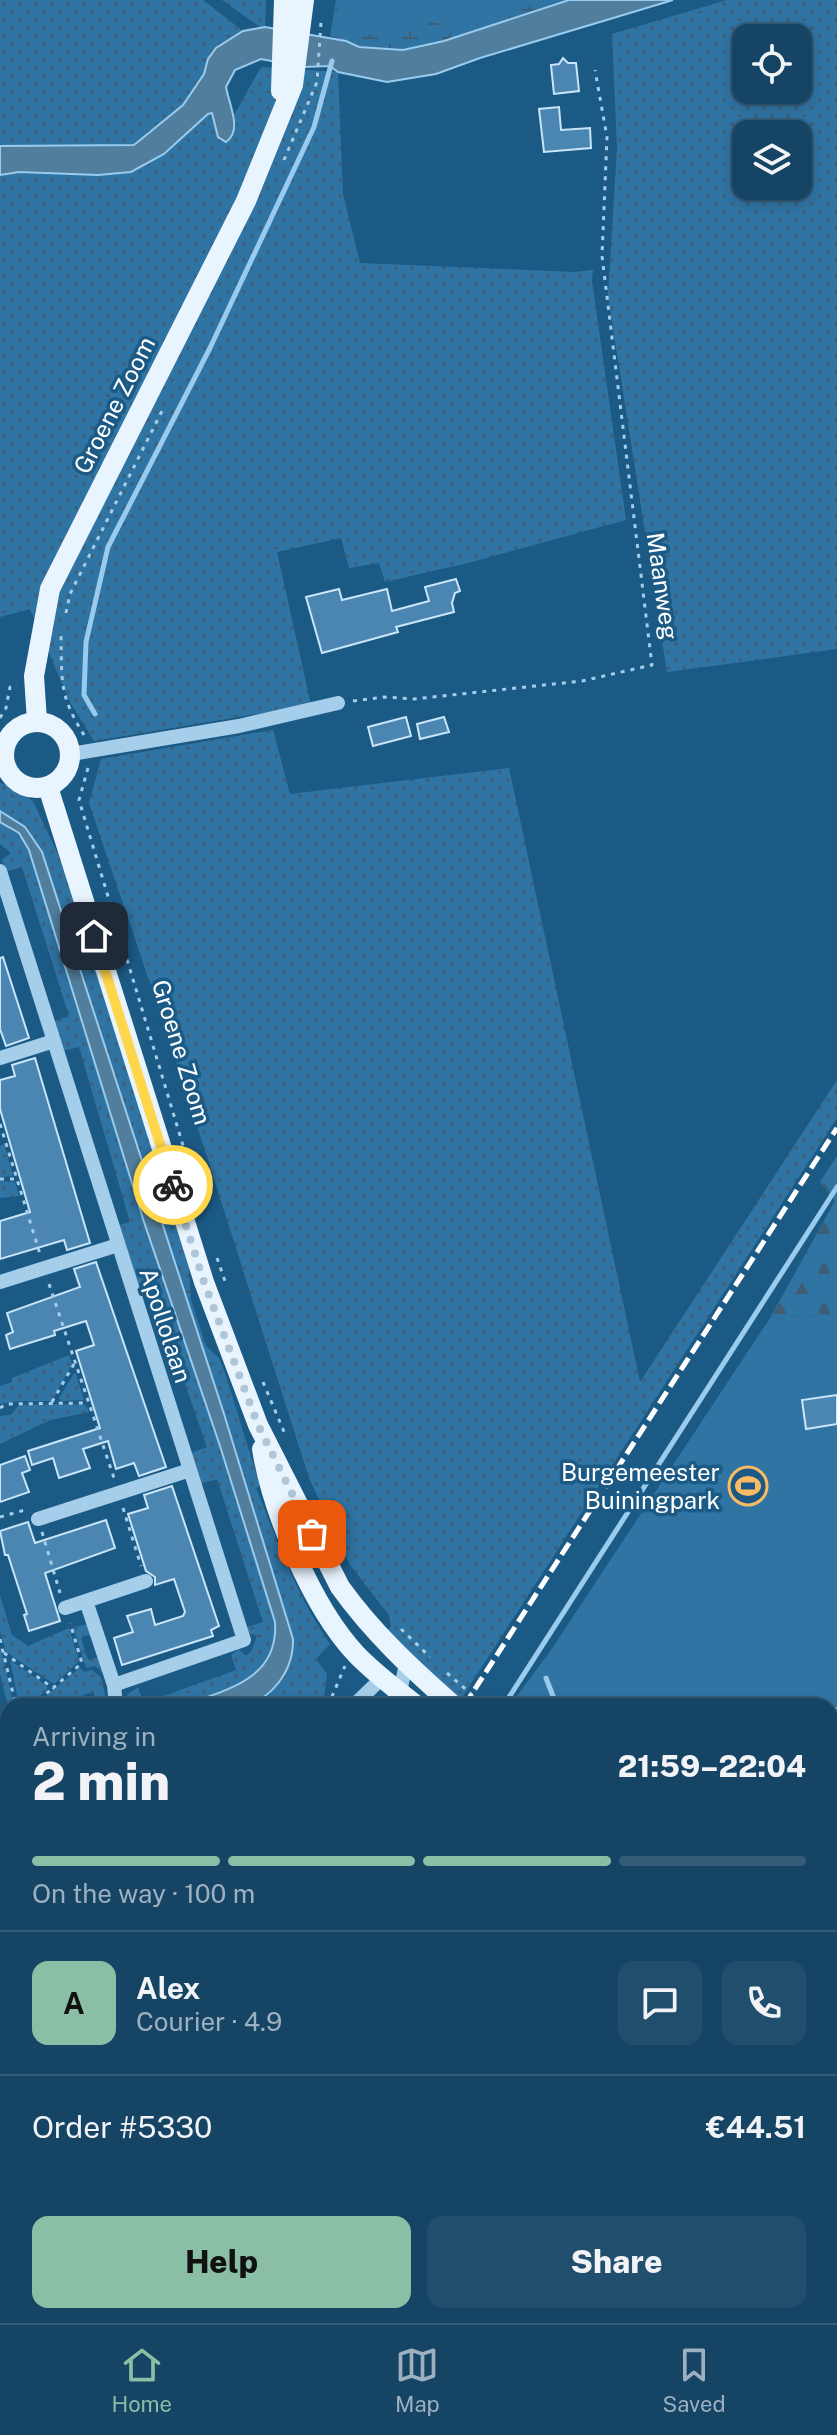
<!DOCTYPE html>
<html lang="en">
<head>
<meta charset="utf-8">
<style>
  body { margin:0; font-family:"Public Sans",sans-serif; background:#224e6d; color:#f1f3f6; height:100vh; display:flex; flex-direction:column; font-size:30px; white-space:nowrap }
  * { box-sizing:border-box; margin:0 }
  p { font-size:26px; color:#9db0bf }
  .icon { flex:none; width:44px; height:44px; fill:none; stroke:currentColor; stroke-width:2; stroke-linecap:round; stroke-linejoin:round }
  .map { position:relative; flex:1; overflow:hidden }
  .sheet { position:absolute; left:0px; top:1698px; width:838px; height:626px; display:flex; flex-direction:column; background:#154464; border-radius:24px 24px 0 0; box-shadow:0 4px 12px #0003,0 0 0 2px #345c78 }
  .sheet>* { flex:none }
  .fabs { position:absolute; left:732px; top:24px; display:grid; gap:16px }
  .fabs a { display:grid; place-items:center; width:80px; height:80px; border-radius:16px; background:#154464; box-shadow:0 4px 12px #0003,0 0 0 2px #345c78; font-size:40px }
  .pin { position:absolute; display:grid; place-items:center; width:68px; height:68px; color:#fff; margin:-34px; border-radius:16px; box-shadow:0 4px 12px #0006 }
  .courier { position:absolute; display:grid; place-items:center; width:80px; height:80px; margin:-40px; border:6px solid #ffd54a; border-radius:50%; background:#fff; color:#222; box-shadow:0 2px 10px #0007 }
  .head em { font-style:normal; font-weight:800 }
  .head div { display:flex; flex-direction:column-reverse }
  .head { display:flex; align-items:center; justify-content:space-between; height:136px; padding:0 32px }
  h1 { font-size:52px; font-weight:800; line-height:60px }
  .bar { display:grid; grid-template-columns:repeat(4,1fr); gap:12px 8px; align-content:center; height:96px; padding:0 32px }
  .bar i { height:10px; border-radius:6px; background:#345c78 }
  .bar .selected { background:#8abfa5 }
  .bar p { grid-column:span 4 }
  .line { display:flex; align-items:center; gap:20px; padding:0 32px; border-top:2px solid #345c78 }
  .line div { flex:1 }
  .round { display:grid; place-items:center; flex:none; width:84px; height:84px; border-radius:16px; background:#224e6d }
  .action { display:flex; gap:16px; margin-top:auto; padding:16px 32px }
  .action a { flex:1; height:92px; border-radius:16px; background:#8abfa5; color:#111; font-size:32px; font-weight:800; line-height:92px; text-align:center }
  .action a+a { background:#224e6d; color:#f1f3f6 }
  .tab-bar { display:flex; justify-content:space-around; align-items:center; height:112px; border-top:2px solid #345c78; background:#154464; font-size:22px; color:#9db0bf }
  .tab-bar a { display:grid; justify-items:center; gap:4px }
  .tab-bar .selected { color:#8abfa5 }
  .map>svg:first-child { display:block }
  .grass { fill:url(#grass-dots); fill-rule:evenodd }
  .forest { fill:url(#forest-firs) }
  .wetland { fill:url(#wetland-marsh) }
  .park { fill:#3074a4 }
  .water { fill:#527e9d; stroke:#98cbed; stroke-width:2 }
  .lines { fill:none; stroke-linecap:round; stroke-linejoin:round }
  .stream { stroke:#98cbed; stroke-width:5 }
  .building { fill:#4a86b1; stroke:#cae5f8; stroke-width:2 }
  .path { stroke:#a5ceeb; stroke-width:3; stroke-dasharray:4 6; stroke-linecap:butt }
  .minor { stroke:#a5ceeb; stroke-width:14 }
  .major { stroke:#e9f5fe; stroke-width:20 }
  .rail { stroke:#fff; stroke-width:5; stroke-dasharray:14 6; stroke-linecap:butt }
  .done { stroke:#b0c5d5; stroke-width:8; stroke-dasharray:0 14.4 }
  .route { stroke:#ffd54a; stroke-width:10 }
  .labels { text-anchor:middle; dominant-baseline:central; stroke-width:7; stroke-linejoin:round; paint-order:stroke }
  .street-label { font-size:24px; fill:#fff; stroke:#1c5a86 }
  .poi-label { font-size:24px; fill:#fff; stroke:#1c5a86; text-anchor:end }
</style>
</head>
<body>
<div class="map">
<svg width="837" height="2323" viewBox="0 0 837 2323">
  <defs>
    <pattern id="grass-dots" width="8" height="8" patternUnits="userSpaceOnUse" patternTransform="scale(2)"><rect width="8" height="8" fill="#3074a4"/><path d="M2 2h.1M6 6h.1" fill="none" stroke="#3f5e74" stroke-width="1.8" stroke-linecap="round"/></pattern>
    <pattern id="forest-firs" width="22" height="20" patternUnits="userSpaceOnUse" patternTransform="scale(2)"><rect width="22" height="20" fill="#3074a4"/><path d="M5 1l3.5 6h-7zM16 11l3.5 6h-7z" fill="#3f5e74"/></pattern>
    <pattern id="wetland-marsh" width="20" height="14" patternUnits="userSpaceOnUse" patternTransform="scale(2)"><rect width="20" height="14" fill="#3074a4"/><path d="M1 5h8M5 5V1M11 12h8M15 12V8" fill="none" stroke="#3f5e74"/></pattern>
  </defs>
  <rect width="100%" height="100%" fill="#1c5a86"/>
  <path class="grass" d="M0 0H203L243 31 216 48 208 59 204 74 183 105 133 145 0 146Z
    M222 0H266L265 27H260Z
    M727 0H837V649L667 672 608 296 617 148 612 34ZM798 38V90H746V38ZM798 134V186H746V134Z
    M261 67 338 72 343 194 360 263 574 272 593 270 592 281 626 520 468 563 385 582 379 563 349 568 341 538 277 552 311 705 94 741 70 702 30 609 0 617V175L19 172 98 175 130 172 164 154 208 114 213 113 218 132 236 128 233 117Z
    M273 730 290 794 509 768 640 1382 837 1080V1118L461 1699 441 1686 384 1632 391 1627 389 1615 350 1565 309 1478 181 1075 89 803 101 759Z
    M0 783 12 787 33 801 61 861 83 924 189 1268 191 1300 206 1346 219 1358 226 1376 260 1486 256 1488C278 1542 297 1597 330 1644L316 1659 327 1674 323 1706H241L268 1692 291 1663 293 1639 224 1414 61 909C47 868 42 833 0 811Z
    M0 822 19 833 29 850 143 1219 220 1446 275 1622C279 1693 178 1713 124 1705L127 1695 138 1687 144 1703 236 1670 231 1655 239 1649 246 1656 252 1650 257 1635 247 1633V1627L263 1622 217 1479 200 1484 191 1453 207 1447 149 1281 132 1286 113 1227 130 1222 79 1047 62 1051 53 1022 69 1016 22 867 7 871 2 860 11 853 0 844Z
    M4 1144 13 1176 0 1177V1146Z
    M0 1181 15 1182 19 1196 0 1198Z
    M69 1355 72 1364 52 1401H17L0 1404V1386L12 1382V1378Z
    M75 1372 84 1400 61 1401 59 1398Z
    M82 1404 86 1406 89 1412 50 1420 0 1444V1416L11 1415 19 1405Z
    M0 1595 12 1635 28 1646 69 1628 79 1661 54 1684 6 1652 0 1631Z
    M89 1624 92 1634 81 1638 88 1660 100 1657 106 1676 95 1666 86 1668 73 1627Z
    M0 1646 14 1706H8L0 1674Z
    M10 1660 47 1686V1690L28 1706H19Z
    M80 1668 84 1672 92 1670 101 1678 105 1694C102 1707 93 1706 81 1706L95 1697 94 1693H88L62 1706H34Z
    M830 1949H835L837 1967V2171L834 2198 837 2227V2321L799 2323 798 2316H830Z
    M679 2316H723L724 2323H680Z"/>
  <path class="forest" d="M837 1156V1314L770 1318 835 1201 820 1182Z
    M8 2168V2306L0 2319V2183Z"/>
  <path class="wetland" d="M336 0H569C513 18 415 62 359 47 349 44 339 39 330 36Z"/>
  <path class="park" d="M351 0H547L445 35 439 18C390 45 389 40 337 25V19L348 20Z
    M837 1314V1719H830V1706H509L549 1653 770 1318Z"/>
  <path class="water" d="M569 0H673L480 58 436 74 387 82 338 72 330 66 303 67 261 59 235 70 226 87C229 105 243 130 226 142L218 137 212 113 208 114 164 154 131 172 98 175 19 172 0 175V146L134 145 183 105 204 74 208 59 216 48 243 31 265 27 346 41 359 47 403 50 444 41Z
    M0 811 25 827 42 852 224 1414 293 1639C294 1670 271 1703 238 1706 219 1708 200 1706 181 1706 225 1690 279 1680 275 1622L220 1446 143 1219 29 850 19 833 0 822Z
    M8 2125V2154L0 2166V2129Z
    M723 2316H769L768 2323H724Z"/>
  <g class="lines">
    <path class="stream" d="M95 714 84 695 86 642 108 547 210 348 314 127 332 61
      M546 1678 556 1704 665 1701 790 1706
      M504 1705 837 1187
      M830 1709 837 1710"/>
  </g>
  <path class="building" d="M563 58 568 63H576L579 91 554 94 551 65 559 64Z
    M559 107 561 130 590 128 591 148 544 152 539 109Z
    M456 579 460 591 455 593 452 603 454 612 396 627 398 632 322 653 306 597 339 589 342 600 387 589 392 611 429 601 425 587Z
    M406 717 411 736 373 746 368 727Z
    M444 717 449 732 420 739 417 724Z
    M3 957 29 1038 6 1046 0 1029V958Z
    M35 1058 90 1243 67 1250 64 1240 0 1259V1221L30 1212 0 1109V1080L15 1076 12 1065Z
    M96 1262 166 1467 139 1476 134 1463 116 1469 108 1441 83 1449 90 1468 59 1478 53 1458 32 1465 28 1451 100 1428 76 1351 94 1345 86 1321 54 1331 55 1335 10 1349 6 1335 13 1332 7 1313 80 1287 74 1269Z
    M837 1395V1424L806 1429 802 1400Z
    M25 1456 30 1470 22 1473 29 1492 0 1502V1465Z
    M172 1486 219 1626 211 1630 213 1636 122 1665 114 1638 133 1632 127 1616 151 1609 155 1625 183 1616 185 1612 174 1579 155 1585V1577L146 1571 128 1514 148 1508 144 1495Z
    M106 1520 115 1548 45 1573 60 1621 29 1631 24 1615 27 1614 8 1555H5L0 1531 28 1522 35 1543Z"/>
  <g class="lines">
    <path class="path" d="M284 160 317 82 321 22
      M66 613 70 594 162 411
      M61 636C62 682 59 695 84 735
      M353 701 384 697 414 699 582 681 652 665 602 256 607 137 595 70
      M0 718 6 708 10 687 17 686
      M88 768 79 800 194 1182
      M0 1124 40 1254
      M0 1179H16
      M217 1258 225 1281
      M49 1284 114 1478
      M263 1382 285 1434
      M52 1402 74 1364
      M0 1408 6 1404 87 1403
      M123 1508 141 1566
      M0 1517 25 1510
      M42 1532 60 1593
      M401 1629 430 1657
      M0 1639 16 1706
      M4 1653 53 1688 82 1663 70 1623
      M447 1673 485 1706
      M31 1706 53 1688
      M328 1706 345 1666
      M830 1727 837 1729
      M830 2245 835 2285 830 2308
      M790 2316 791 2323
      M820 2323 826 2316"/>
    <path class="minor" d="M71 754 239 726 338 703
      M0 769 6 767
      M0 871 244 1640 114 1685 116 1706
      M0 1058 54 1041
      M0 1282 118 1245
      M38 1519 190 1470
      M65 1608 86 1601
      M114 1685 86 1601 146 1581
      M353 1706 382 1678
      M388 1706 400 1692 406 1664
      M830 1747 837 1749
      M830 1767 837 1771
      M0 1774 8 1773
      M837 1785 830 1810 837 1915
      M0 1841 8 1840
      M0 2024 8 2050
      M648 2316 660 2320
      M12 2323 17 2316"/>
    <path class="major" d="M281 91 284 0
      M37 721 34 676 50 589 246 201 293 85 304 0
      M4 755a33 33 0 1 1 66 0a33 33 0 1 1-66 0Z
      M48 787 204 1282 258 1425 340 1587C373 1633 412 1669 454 1706
      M262 1449C272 1511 312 1607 356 1654 374 1673 396 1689 417 1706
      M830 1834H837
      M830 1861 837 1860"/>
    <path class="rail" d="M464 1706 837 1128
      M49 2323 53 2316
      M64 2323 69 2316"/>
  </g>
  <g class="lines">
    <path class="done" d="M173 1185 204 1282 258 1425 312 1534"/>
    <path class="route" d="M94 936 173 1185"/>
  </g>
  <defs>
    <symbol id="stadium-ring" viewBox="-11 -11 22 22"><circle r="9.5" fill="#1c5a86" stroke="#fbba63" stroke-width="1.5"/><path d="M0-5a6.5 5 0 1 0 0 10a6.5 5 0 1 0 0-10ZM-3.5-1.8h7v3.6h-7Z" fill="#fbba63"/></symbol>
  </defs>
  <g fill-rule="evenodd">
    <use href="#stadium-ring" x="726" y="1464" width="44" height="44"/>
  </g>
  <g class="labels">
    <g class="street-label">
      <text transform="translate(114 405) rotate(-63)">Groene Zoom</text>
      <text transform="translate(663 586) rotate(82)">Maanweg</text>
      <text transform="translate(182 1052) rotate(73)">Groene Zoom</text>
      <text transform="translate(166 1325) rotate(72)">Apollolaan</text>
    </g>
    <g class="poi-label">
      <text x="720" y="1472">Burgemeester<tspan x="720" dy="28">Buiningpark</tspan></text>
    </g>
  </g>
</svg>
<div class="fabs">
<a><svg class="icon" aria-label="locate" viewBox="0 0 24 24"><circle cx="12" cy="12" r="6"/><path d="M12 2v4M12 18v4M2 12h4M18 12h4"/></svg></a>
<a><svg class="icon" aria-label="layers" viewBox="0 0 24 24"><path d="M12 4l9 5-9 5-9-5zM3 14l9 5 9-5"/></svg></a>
</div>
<div class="pin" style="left:312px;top:1534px;background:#ea580c"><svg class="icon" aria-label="bag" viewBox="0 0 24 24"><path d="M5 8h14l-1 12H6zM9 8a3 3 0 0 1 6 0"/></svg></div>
<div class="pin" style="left:94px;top:936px;background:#1f2937"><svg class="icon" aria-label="home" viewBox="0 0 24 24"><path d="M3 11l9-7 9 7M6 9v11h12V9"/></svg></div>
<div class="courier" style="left:173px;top:1185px"><svg class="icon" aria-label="bike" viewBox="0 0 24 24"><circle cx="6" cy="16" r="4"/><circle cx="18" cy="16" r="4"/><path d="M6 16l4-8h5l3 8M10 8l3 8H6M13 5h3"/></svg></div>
<section class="sheet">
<div class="head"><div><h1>2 min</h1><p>Arriving in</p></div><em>21:59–22:04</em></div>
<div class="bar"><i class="selected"></i><i class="selected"></i><i class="selected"></i><i></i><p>On the way · 100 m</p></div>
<div class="line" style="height:144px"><b class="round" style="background:#8abfa5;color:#111">A</b><div><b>Alex</b><p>Courier · 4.9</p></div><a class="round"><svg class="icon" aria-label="chat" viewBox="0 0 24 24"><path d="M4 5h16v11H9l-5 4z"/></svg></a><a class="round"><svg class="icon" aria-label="phone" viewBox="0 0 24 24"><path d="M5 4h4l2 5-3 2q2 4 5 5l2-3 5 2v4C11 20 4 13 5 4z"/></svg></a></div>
<div class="line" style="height:104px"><div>Order #5330</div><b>€44.51</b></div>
<div class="action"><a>Help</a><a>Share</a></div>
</section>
</div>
<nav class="tab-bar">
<a class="selected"><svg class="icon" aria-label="home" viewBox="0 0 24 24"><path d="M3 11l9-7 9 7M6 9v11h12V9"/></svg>Home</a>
<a><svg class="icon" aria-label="map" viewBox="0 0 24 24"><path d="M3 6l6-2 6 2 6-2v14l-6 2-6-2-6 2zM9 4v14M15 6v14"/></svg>Map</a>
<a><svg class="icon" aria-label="saved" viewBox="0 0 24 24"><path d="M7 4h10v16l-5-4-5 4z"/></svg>Saved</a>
</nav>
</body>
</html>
